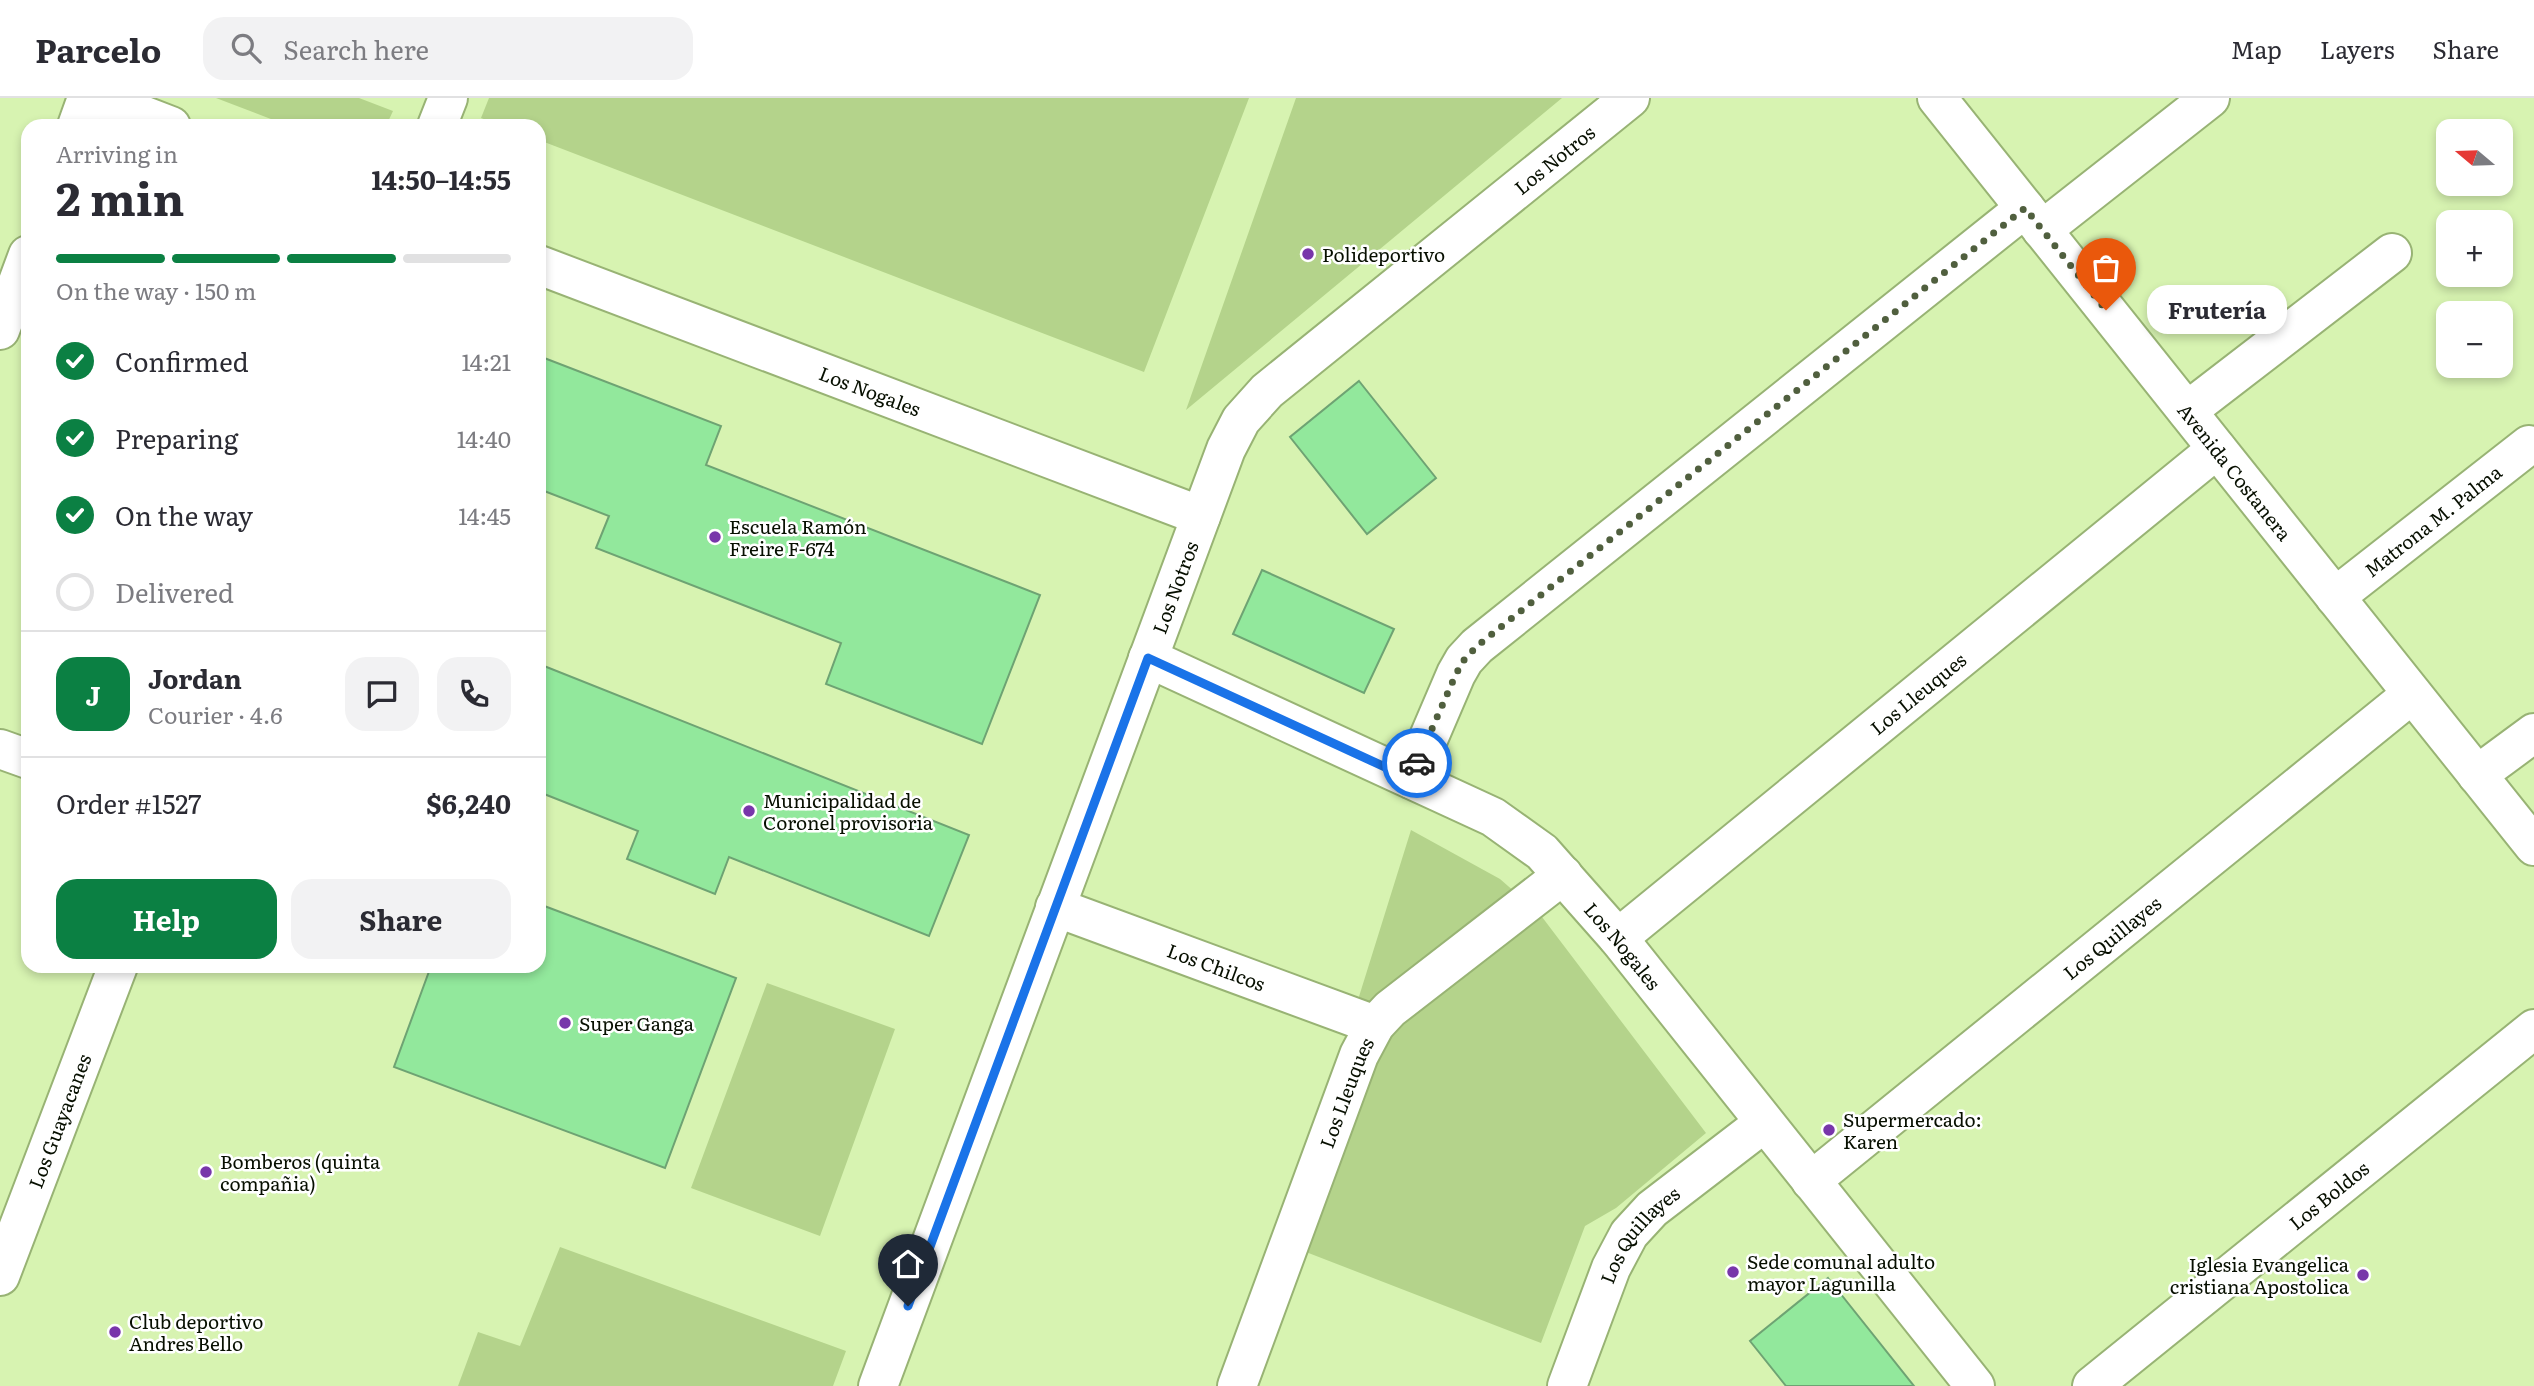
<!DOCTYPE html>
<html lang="en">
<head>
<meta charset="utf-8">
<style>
  body { margin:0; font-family:Literata,serif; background:#f2f2f3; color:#2b2b33; height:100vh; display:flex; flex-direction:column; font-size:26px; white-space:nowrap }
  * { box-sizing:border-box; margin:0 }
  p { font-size:23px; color:#7c7c81 }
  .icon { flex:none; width:38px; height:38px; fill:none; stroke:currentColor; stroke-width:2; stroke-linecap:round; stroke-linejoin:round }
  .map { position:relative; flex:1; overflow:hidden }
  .panel { position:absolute; left:21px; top:21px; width:525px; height:854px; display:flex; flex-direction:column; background:#fff; border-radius:21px; box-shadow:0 4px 10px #0003 }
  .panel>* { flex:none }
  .needle { width:46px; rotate:289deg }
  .fabs { position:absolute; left:2436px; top:21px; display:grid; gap:14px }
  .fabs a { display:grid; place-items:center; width:77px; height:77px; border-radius:14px; background:#fff; box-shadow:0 4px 10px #0003; font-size:35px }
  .pin { position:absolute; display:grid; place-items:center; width:60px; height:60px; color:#fff; margin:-72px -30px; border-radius:50% 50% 50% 0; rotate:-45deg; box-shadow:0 0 7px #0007 }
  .pin .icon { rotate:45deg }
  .courier { position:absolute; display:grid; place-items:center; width:70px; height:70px; margin:-35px; border:5px solid #1a73e8; border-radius:50%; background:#fff; color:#222; box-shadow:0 2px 9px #0007 }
  .bubble { position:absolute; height:49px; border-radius:21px; background:#fff; box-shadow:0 4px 10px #0003; font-size:23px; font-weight:700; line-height:49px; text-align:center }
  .overview em { font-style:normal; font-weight:700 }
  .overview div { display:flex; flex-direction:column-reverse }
  .overview { display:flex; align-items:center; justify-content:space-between; height:119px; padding:0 35px }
  h1 { font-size:46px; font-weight:700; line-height:52px }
  .bar { display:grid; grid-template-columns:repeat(4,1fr); gap:10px 7px; align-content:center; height:84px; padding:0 35px }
  .bar i { height:9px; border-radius:5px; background:#e1e1e2 }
  .bar .on { background:#0b8043 }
  .bar p { grid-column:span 4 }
  .line { display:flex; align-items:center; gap:18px; padding:0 35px; border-top:2px solid #e1e1e2 }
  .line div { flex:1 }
  .round { display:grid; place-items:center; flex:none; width:74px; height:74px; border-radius:21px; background:#f2f2f3 }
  ol { padding:0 35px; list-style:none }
  li { display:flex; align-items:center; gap:21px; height:77px }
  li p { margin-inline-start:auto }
  li .icon { padding:7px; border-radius:50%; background:#0b8043; color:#fff; stroke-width:4 }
  li:last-child { color:#7c7c81 }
  li i { width:38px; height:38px; border:4px solid #e1e1e2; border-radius:50% }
  .cta { display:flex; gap:14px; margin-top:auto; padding:14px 35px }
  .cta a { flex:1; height:80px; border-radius:21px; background:#0b8043; color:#fff; font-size:28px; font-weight:700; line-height:80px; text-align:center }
  .cta a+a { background:#f2f2f3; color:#2b2b33 }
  header { display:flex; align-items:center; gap:42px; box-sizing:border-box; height:98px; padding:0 35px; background:#fff; border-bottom:2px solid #e1e1e2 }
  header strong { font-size:33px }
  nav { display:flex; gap:38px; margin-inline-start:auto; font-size:24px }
  .search { width:490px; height:63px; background:#f2f2f3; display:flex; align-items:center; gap:18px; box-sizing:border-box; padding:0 24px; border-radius:21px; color:#7c7c81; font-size:26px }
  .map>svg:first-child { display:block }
  .green { fill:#b4d38b }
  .building { fill:#92e89c; stroke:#6ea373; stroke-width:2 }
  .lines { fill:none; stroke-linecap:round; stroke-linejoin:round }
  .street-casing { stroke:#98b374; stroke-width:42 }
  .secondary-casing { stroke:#98b374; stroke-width:42 }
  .street { stroke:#fff; stroke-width:38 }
  .secondary { stroke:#fff; stroke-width:38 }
  .done { stroke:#505f3e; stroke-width:7; stroke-dasharray:0 12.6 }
  .route { stroke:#1a73e8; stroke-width:9 }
  .poi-dot { fill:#7836aa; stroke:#fff; stroke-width:2.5 }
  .labels { text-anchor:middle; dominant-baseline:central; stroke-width:5; stroke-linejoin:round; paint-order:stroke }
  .street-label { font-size:19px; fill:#070f00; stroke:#fff }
  .poi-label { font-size:19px; fill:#070f00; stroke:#fff; text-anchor:start }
</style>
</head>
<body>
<header>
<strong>Parcelo</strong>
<div class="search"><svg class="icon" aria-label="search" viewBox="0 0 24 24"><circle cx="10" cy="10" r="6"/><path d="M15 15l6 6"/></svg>Search here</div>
<nav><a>Map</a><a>Layers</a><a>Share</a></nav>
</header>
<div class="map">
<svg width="2534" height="1288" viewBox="0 0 2534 1288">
  <rect width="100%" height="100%" fill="#d7f3b1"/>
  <path class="green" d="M216 0H359L393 13 386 28H289Z
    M489 0H1249L1144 274 539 42V28H502L481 20Z
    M1296 0H1562L1186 312Z
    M1411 732 1500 781 1539 815 1706 1035 1616 1110 1585 1128 1541 1245 1293 1149 1357 905Z
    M767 885 895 931 820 1138 691 1090Z
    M560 1149 846 1253 833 1288H458L478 1234 520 1248Z"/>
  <path class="building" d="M539 258 721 328 706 367 1040 497 982 646 826 586 841 545 596 450 609 418 539 391Z
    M1359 283 1436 380 1367 436 1290 339Z
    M1262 472 1394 531 1364 595 1233 536Z
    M539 566 969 737 929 838 729 759 715 796 627 761 638 733 539 694Z
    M539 806 736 880 665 1070 394 969 431 868H539Z
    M1828 1180 1914 1288H1786L1750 1243Z"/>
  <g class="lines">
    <defs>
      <g id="street">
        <path d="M98 0 171 28"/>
        <path id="s1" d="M1937 0 2534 748"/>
        <path d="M77 28 87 0"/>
        <path d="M437 28 448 0"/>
        <path d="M2042 132 2210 0"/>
        <path id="s2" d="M539 167 1201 418"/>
        <path d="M0 232 28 157"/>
        <path d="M2187 313 2392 155"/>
        <path id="s3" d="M2335 499 2529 347"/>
        <path id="s4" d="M1148 560 1493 719 1542 754 1618 840 1975 1288"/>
        <path d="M0 651 28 661"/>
        <path d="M2477 677 2534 635"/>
        <path d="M1411 681 1456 576 1464 562 1477 548 2025 110"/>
        <path id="s5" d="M1055 809 1375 927"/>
        <path id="s6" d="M1618 840 2217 351"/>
        <path id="s7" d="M1811 1083 2412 596"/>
        <path id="s8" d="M0 1178 118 868"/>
        <path id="s9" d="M1237 1288 1359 957 1375 927 1390 911 1563 777"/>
        <path id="s10" d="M1567 1288 1611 1170 1629 1136 1652 1111 1764 1025"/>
        <path id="s11" d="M2092 1288 2534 931"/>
      </g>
      <g id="secondary">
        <path id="s12" d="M878 1288 1226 351 1241 322 1267 293 1630 0"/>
      </g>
    </defs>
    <use href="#street" class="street-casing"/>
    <use href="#secondary" class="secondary-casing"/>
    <use href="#street" class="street"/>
    <use href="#secondary" class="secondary"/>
  </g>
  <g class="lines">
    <path class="done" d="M1417 665 1456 576 1464 562 1477 548 2025 110 2106 212"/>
    <path class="route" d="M908 1208 1148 560 1411 681 1417 665"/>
  </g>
  <g class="poi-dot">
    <circle cx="1308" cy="156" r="7"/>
    <circle cx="715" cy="439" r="7"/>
    <circle cx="749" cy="713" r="7"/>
    <circle cx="565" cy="925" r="7"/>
    <circle cx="1829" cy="1032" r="7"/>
    <circle cx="206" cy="1074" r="7"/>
    <circle cx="1733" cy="1174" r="7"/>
    <circle cx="2363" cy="1177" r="7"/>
    <circle cx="115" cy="1234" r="7"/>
  </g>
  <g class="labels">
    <g class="street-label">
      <text stroke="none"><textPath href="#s12" startOffset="1440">Los Notros</textPath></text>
      <text stroke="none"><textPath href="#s2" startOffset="354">Los Nogales</textPath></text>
      <text stroke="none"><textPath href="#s1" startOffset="478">Avenida Costanera</textPath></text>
      <text stroke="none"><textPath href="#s3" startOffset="124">Matrona M. Palma</textPath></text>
      <text stroke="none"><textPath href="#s12" startOffset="852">Los Notros</textPath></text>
      <text stroke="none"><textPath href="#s6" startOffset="387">Los Lleuques</textPath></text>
      <text stroke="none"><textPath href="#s7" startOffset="387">Los Quillayes</textPath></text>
      <text stroke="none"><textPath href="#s4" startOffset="564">Los Nogales</textPath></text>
      <text stroke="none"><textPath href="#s5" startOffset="172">Los Chilcos</textPath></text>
      <text stroke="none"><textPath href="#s9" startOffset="313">Los Lleuques</textPath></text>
      <text stroke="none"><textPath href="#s8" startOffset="166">Los Guayacanes</textPath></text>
      <text stroke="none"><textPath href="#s11" startOffset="304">Los Boldos</textPath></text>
      <text stroke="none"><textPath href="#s10" startOffset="170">Los Quillayes</textPath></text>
    </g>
    <g class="poi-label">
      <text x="1322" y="156">Polideportivo</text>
      <text x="729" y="428">Escuela Ramón<tspan x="729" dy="22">Freire F-674</tspan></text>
      <text x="763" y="702">Municipalidad de<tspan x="763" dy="22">Coronel provisoria</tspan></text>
      <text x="579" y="925">Super Ganga</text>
      <text x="1843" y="1021">Supermercado:<tspan x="1843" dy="22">Karen</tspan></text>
      <text x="220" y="1063">Bomberos (quinta<tspan x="220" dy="22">compañia)</tspan></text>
      <text x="1747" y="1163">Sede comunal adulto<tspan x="1747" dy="22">mayor Lagunilla</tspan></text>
      <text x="2349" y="1166" text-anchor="end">Iglesia Evangelica<tspan x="2349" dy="22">cristiana Apostolica</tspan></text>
      <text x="129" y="1223">Club deportivo<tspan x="129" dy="22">Andres Bello</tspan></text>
    </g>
  </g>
</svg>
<div class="fabs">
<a><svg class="needle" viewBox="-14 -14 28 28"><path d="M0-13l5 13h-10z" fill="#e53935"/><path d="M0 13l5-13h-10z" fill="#7c7c81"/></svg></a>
<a>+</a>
<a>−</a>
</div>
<div class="pin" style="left:2106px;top:212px;background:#ea580c"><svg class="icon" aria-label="bag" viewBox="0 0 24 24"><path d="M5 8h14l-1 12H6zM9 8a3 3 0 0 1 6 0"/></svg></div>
<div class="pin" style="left:908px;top:1208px;background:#1f2937"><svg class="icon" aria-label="home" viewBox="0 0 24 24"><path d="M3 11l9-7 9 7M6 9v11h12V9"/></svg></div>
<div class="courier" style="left:1417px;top:665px"><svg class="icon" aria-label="car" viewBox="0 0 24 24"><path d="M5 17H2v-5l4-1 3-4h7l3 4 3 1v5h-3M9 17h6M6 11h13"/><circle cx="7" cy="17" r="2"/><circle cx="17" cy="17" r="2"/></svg></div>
<div class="bubble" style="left:2147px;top:187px;width:140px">Frutería</div>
<section class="panel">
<div class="overview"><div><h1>2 min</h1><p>Arriving in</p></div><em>14:50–14:55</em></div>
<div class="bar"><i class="on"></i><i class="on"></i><i class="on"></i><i></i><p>On the way · 150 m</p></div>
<ol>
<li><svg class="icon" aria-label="check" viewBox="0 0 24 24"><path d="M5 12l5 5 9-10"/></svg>Confirmed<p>14:21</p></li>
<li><svg class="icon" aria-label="check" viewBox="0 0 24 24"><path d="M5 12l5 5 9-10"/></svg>Preparing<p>14:40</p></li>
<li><svg class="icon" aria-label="check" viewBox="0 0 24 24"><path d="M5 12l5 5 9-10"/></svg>On the way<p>14:45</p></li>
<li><i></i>Delivered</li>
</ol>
<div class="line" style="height:126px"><b class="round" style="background:#0b8043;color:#fff">J</b><div><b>Jordan</b><p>Courier · 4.6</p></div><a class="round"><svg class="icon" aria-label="chat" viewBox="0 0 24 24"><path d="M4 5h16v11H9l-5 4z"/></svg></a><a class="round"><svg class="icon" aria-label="phone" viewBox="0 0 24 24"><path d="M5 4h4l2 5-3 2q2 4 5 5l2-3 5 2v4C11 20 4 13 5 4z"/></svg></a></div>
<div class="line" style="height:91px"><div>Order #1527</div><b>$6,240</b></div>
<div class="cta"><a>Help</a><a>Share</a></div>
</section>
</div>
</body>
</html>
